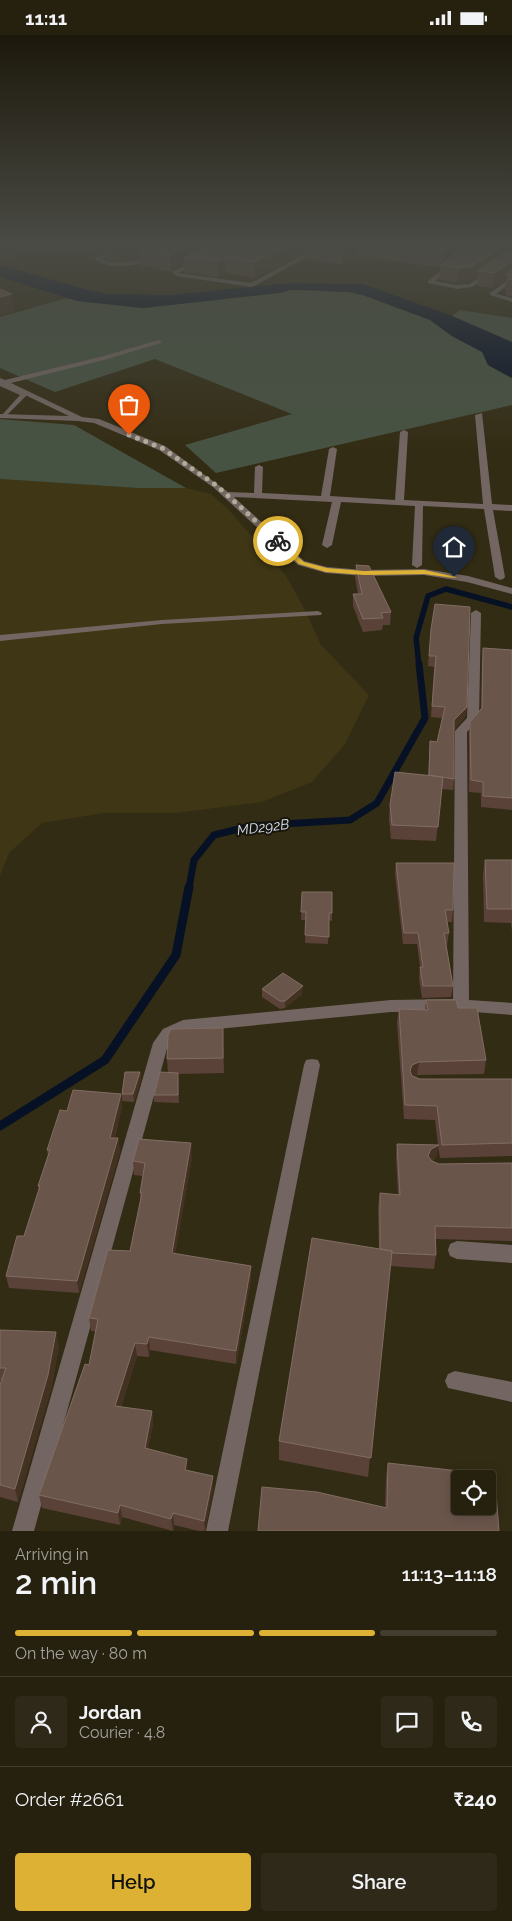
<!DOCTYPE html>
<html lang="en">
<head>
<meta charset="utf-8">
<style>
  body { margin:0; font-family:Raleway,sans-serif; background:#2e2918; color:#f1f3f6; height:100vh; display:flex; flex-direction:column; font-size:19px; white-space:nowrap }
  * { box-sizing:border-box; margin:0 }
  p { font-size:16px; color:#a4a39e }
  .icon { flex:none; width:28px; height:28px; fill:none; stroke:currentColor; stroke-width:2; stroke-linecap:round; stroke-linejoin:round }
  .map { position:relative; height:1496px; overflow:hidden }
  .side { display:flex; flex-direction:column; background:#26210f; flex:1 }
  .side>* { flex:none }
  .fabs { position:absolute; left:451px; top:1435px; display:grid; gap:10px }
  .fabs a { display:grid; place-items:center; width:45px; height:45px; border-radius:5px; background:#26210f; box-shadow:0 2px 12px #0003,0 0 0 1px #423e2f; font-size:25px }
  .pin { position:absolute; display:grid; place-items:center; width:42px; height:42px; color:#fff; margin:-51px -21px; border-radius:50% 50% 50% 0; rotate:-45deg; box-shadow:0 0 5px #0007 }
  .pin .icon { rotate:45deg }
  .courier { position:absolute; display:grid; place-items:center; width:50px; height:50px; margin:-25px; border:4px solid #ddb133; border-radius:50%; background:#fff; color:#222; box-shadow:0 1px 6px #0007 }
  .head em { font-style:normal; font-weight:600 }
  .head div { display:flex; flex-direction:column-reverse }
  .head { display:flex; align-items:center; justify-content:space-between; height:85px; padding:0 15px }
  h1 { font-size:32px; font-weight:600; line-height:38px }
  .bar { display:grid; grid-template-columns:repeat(4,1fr); gap:8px 5px; align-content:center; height:60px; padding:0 15px }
  .bar i { height:6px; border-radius:4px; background:#423e2f }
  .bar .active { background:#ddb133 }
  .bar p { grid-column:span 4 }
  .line { display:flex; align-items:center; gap:12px; padding:0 15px; border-top:1px solid #423e2f }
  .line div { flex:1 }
  .round { display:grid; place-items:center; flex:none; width:52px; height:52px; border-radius:5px; background:#2e2918 }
  .primary-button { display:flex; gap:10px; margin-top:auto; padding:10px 15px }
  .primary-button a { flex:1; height:58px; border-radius:5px; background:#ddb133; color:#111; font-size:20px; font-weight:600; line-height:58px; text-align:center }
  .primary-button a+a { background:#2e2918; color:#f1f3f6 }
  .status { display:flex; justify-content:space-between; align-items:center; height:35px; padding:0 25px; background:#26210f; direction:ltr }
  .status svg { height:14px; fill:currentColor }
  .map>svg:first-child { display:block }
  .built { fill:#3f3615 }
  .green { fill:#475342 }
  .water { fill:#061126 }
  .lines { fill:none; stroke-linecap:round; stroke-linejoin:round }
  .stream-far2 { stroke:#061126; stroke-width:5.5 }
  .stream-far1 { stroke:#061126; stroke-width:7 }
  .stream { stroke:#061126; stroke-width:9 }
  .service { fill:#736662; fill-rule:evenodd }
  .minor { fill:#736662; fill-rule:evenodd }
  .wall { fill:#5a4239 }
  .shaded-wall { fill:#433122 }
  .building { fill:#6a554b; stroke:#806d63; fill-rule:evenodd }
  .route { fill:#ddb133 }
  .done { stroke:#b1ac9a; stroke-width:5; stroke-dasharray:0 9 }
  .labels { text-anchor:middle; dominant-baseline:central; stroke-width:4; stroke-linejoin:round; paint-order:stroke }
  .water-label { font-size:14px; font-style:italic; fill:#d8e4f8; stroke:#18150a }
</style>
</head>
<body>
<div class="status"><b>11:11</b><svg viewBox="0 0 49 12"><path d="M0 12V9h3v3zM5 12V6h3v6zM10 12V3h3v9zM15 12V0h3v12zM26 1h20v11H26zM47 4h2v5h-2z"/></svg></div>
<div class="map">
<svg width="512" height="1496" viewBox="0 0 512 1496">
  <rect width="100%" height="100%" fill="#332c14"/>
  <path class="built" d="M0 208H47L0 227Z
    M0 444 138 453H186L211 459 228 474 286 541 305 575 321 610 369 660 345 709 312 747 262 767 175 778H104L42 788 9 818 0 841Z"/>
  <path class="green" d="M290 255 349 257 363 260 430 285 452 301 483 317 488 330 512 343V370L216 438 185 410 292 379 155 324 55 357 0 333V282L70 262 78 266 143 273 279 258Z
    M460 275 512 283V307L452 281Z
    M0 384 74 390 186 453H138L0 444Z"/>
  <path class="water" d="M0 230 88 255 108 259 170 260 290 248 363 249 452 281 512 307V343L488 330 482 317 452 301 430 285 363 260 349 257 307 255H290L279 258 143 273 77 266 0 242Z"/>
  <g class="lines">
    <path class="stream-far2" d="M419 631 416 603 428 561 446 554 512 572"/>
    <path class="stream-far1" d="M189 853 194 825 214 800 251 791 350 785 377 768 425 683 419 629"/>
    <path class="stream" d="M0 1091 105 1025 176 920 189 852"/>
    <path class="service" d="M32 208H37L26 214 22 213Z
      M0 347 27 360 4 383 2 382V380L20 360 0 351Z
      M318 576 322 578 321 580 162 589 0 606V600L162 585Z"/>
    <path class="minor" d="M127 208H134L102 224C123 232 142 224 162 215 169 211 175 208 184 208 161 224 120 241 94 224Z
      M325 208H332L252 252 176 241 172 237 198 224 200 227 178 238 251 248Z
      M475 208H481L435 246 457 250 469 249 510 222 512 221V225L472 252 457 254 428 248V246Z
      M512 242V247L496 259 512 263V267L490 260V258Z
      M159 305 162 307 161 308 104 325 11 348 82 382 99 384 165 411 228 457 254 458 255 432 259 430 263 432 262 458 321 461 329 414 333 412 337 414 330 461 395 465 400 397 404 395 408 397 404 465 483 469 475 380 482 378 492 469 512 470V476L493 475 505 542 503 544 500 545 495 542 484 474 423 471 422 530 417 533 412 530 415 471 341 467 332 510 327 513 322 510 332 467 234 462 304 526 327 532 364 535 424 534 468 541 512 553V559L467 547 424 540 364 541 326 538 298 530 213 452 159 415 94 388 78 386 0 383V379L69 381 0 348V343L5 345 100 322Z
      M476 575 481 578 479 684 467 697 469 965 512 968V980L461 976 391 977 186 997 175 1002 168 1010 34 1496H12L153 1008 163 994 183 985 391 965 453 964 455 696 467 683 471 578Z
      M312 1024 318 1025 320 1030 228 1496H206L304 1030 306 1025Z
      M457 1206 512 1210V1228L457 1224 450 1221 448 1215 450 1209Z
      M455 1336 512 1347V1367L448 1353 445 1346 448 1339Z"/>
  </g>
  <path class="wall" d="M108 208H512V261L506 260V255H505L506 245 493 253 477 251 478 241 468 247 457 248 439 245 440 232 355 221 342 229 306 224 307 216 255 243 225 238 218 242 184 237V229L172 234 171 237 160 235V233L140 230 139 221 132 224 118 225 107 224 106 209Z
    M356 530 391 577 390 590H383L382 595 363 597 353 571V559H358L355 542Z
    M431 594 467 672 465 682 454 695V744L453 755 442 754 436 806 391 804 389 784 390 770 428 740 430 706 437 707 442 683 431 682 434 632 428 631Z
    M483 613 512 615V775L481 772V758L469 757V698L470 687 481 675 482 624Z
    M485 825H512V896L511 888 484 887 483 839Z
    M396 828 453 875 452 887H447L449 898 447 910H446L453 951 451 962 422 963 419 944 420 932 417 909H403L395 839Z
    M302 857H332V886L329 885 328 909 305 908 306 885H301Z
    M262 954 302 959 285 973 280 974 262 962Z
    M426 965 458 973 486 1025 484 1039 417 1040 414 1042 420 1044H512V1121L440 1123 438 1111 436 1123 432 1126 439 1129 512 1128V1206L435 1204 436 1220 434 1234 390 1231 368 1442 279 1425V1406L379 1214 378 1172 380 1158 398 1160 396 1122 397 1109 438 1110 435 1085 404 1084 397 987 399 974 425 975Z
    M223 993 224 1038 178 1039 179 1068 154 1067V1060L168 1038 167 1024Z
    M140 1037 141 1044 134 1067 122 1066V1059Z
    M122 1071 115 1103H118L120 1116 79 1258 9 1253 6 1241 24 1201 39 1156 38 1151 48 1121 47 1115 67 1076Z
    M192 1122 175 1219 251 1231V1244L236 1329 150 1315 149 1322 137 1321 121 1372 152 1376 153 1389 148 1414 188 1435 213 1441V1453L205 1496H199L174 1490 173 1496 122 1482 120 1490 42 1473 39 1460 89 1330 96 1296H91L89 1283 130 1216 140 1166V1158L143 1141 134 1140 133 1126Z
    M0 1295 59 1311 51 1354 18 1467 0 1462V1350L1 1346H0Z
    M388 1428 499 1496 385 1472 386 1441Z"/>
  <path class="shaded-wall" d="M135 208H174L139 215V221L132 224 118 225 117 211Z
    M196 208H226L184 222V229L172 234 171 237 170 222 172 219Z
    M294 208H321L307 210V216L255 243V227Z
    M353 208H356L355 221 342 229 343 214Z
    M455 208H472L442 230 444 217Z
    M509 208H512V219L478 236V241L468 247 457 248 459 233Z
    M225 223V238L218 242 217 226Z
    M512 226V240L506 239V245L493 253 495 238Z
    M12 259 14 276 0 280V262Z
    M467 672 465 682 453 696 454 685Z
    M303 951 302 959 285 973V966Z
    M419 1027 417 1040 410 1043V1036L412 1030Z
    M140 1037 141 1044 134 1067 133 1059Z
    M121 1059 122 1071 112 1115 110 1103Z
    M118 1103 120 1116 79 1258 77 1246Z
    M191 1108 192 1122 173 1232 172 1218Z
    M439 1110 436 1123 429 1127 428 1121 431 1114Z
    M251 1231V1244L236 1329V1316Z
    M56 1297 59 1311 51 1354 18 1467 15 1454Z
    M149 1302 150 1315 149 1322 147 1309Z
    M135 1308 137 1321 117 1384 115 1371Z
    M152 1376 153 1389 146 1426 145 1413Z
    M187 1424 188 1437 185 1435Z
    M213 1441V1453L205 1496 204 1486Z
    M120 1470 122 1482 120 1490 118 1478Z
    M173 1478 174 1490 173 1496 171 1484Z"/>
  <path class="building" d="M108 208H135L131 209 117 211 106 209Z
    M161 208H196L172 219 170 222 159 220 162 219 139 215Z
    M212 208H294L255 227 225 223 217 226 184 222Z
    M310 208H353L343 214 307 210Z
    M370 208H455L444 217Z
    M468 208H509L470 232 459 233 441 230Z
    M512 214V226L495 238 478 236Z
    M512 235V240L506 239Z
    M512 240V245L508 244Z
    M0 254 12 259 0 262Z
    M356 530 369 531 391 577 381 578 383 583 363 584 353 559H362Z
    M435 569 470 572 467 672 454 685V744L429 740 430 706 437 707 445 672 432 671 436 621H429L431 594Z
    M483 613 512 615V763L483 761V747L471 745 470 687 482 673Z
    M395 737 443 742 438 792 392 790 390 770Z
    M485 825H512V874H487Z
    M396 828H454L453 875H445L449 898H444L453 951H423L420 932H423L418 898H404Z
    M302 857H332V878H329V902L305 900 306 877H301Z
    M283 938 303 951 285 966H280L262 954Z
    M426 965H456L458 973H477L486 1025 419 1027 412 1030 410 1036 412 1041 420 1044H512V1108L442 1110 437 1071 405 1070 399 974 428 975Z
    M223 993V1023L167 1024 168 1000 171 994Z
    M125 1037H140L133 1059H122Z
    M160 1037 178 1038V1060H154Z
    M73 1055 121 1059 110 1103H118L77 1246 6 1241 17 1201H24L40 1151H38L50 1115H47L60 1075 67 1076Z
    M139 1104 191 1108 172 1218 251 1231 236 1316 149 1302 147 1309 135 1308 115 1371 152 1376 145 1413 187 1424 185 1435 213 1441 204 1486 173 1478 171 1484 120 1470 118 1478 39 1460 85 1329 89 1330 98 1284 89 1283 108 1215 130 1216 142 1158H140L145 1128 133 1126Z
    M397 1109 439 1110 431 1114 428 1121 432 1126 439 1129 512 1128V1193L435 1191 436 1220 392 1218V1216L380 1214V1158L400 1160Z
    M312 1203 392 1216 371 1423 279 1406Z
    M0 1295 56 1297 48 1340 15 1454 0 1450V1350L6 1333H0Z
    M388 1428 459 1436 495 1444 499 1496H258L262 1452 317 1457 387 1473ZM460 1444H488V1471H460Z"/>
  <linearGradient id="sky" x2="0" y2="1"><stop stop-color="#1c180b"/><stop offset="0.5" stop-color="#4a4b45"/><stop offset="1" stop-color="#4a4b45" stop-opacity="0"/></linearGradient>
  <rect width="512" height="417" fill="url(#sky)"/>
  <path class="route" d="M278 505 304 527 327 533 364 536 424 535 457 542 454 543 424 539 364 540 326 537 299 529 275 508Z"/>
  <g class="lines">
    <path class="done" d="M129 400 162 413 216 450 278 506"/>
  </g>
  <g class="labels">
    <g class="water-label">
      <text transform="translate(263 792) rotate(-7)">MD292B</text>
    </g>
  </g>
</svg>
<div class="fabs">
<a><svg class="icon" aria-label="locate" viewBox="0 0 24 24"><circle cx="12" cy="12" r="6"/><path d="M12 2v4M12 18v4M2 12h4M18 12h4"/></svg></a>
</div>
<div class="pin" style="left:129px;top:400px;background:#ea580c"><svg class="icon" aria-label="bag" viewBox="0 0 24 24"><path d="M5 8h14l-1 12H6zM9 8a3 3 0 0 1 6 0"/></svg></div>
<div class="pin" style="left:454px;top:542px;background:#1f2937"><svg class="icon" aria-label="home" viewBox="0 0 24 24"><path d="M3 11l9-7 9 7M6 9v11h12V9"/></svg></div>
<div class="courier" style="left:278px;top:506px"><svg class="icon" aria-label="bike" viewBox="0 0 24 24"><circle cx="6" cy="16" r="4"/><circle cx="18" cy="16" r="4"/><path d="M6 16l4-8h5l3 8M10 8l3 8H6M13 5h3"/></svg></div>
</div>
<section class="side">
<div class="head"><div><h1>2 min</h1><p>Arriving in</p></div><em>11:13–11:18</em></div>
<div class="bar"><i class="active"></i><i class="active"></i><i class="active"></i><i></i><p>On the way · 80 m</p></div>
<div class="line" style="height:90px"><a class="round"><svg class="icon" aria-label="person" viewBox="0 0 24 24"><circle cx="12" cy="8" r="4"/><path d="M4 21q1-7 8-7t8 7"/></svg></a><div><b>Jordan</b><p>Courier · 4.8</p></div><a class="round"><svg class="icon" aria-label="chat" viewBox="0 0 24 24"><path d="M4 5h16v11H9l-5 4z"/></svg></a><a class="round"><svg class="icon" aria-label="phone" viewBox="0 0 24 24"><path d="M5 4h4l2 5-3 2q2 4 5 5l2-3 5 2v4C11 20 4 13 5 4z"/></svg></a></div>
<div class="line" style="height:65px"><div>Order #2661</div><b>₹240</b></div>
<div class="primary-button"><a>Help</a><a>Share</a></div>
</section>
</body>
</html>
